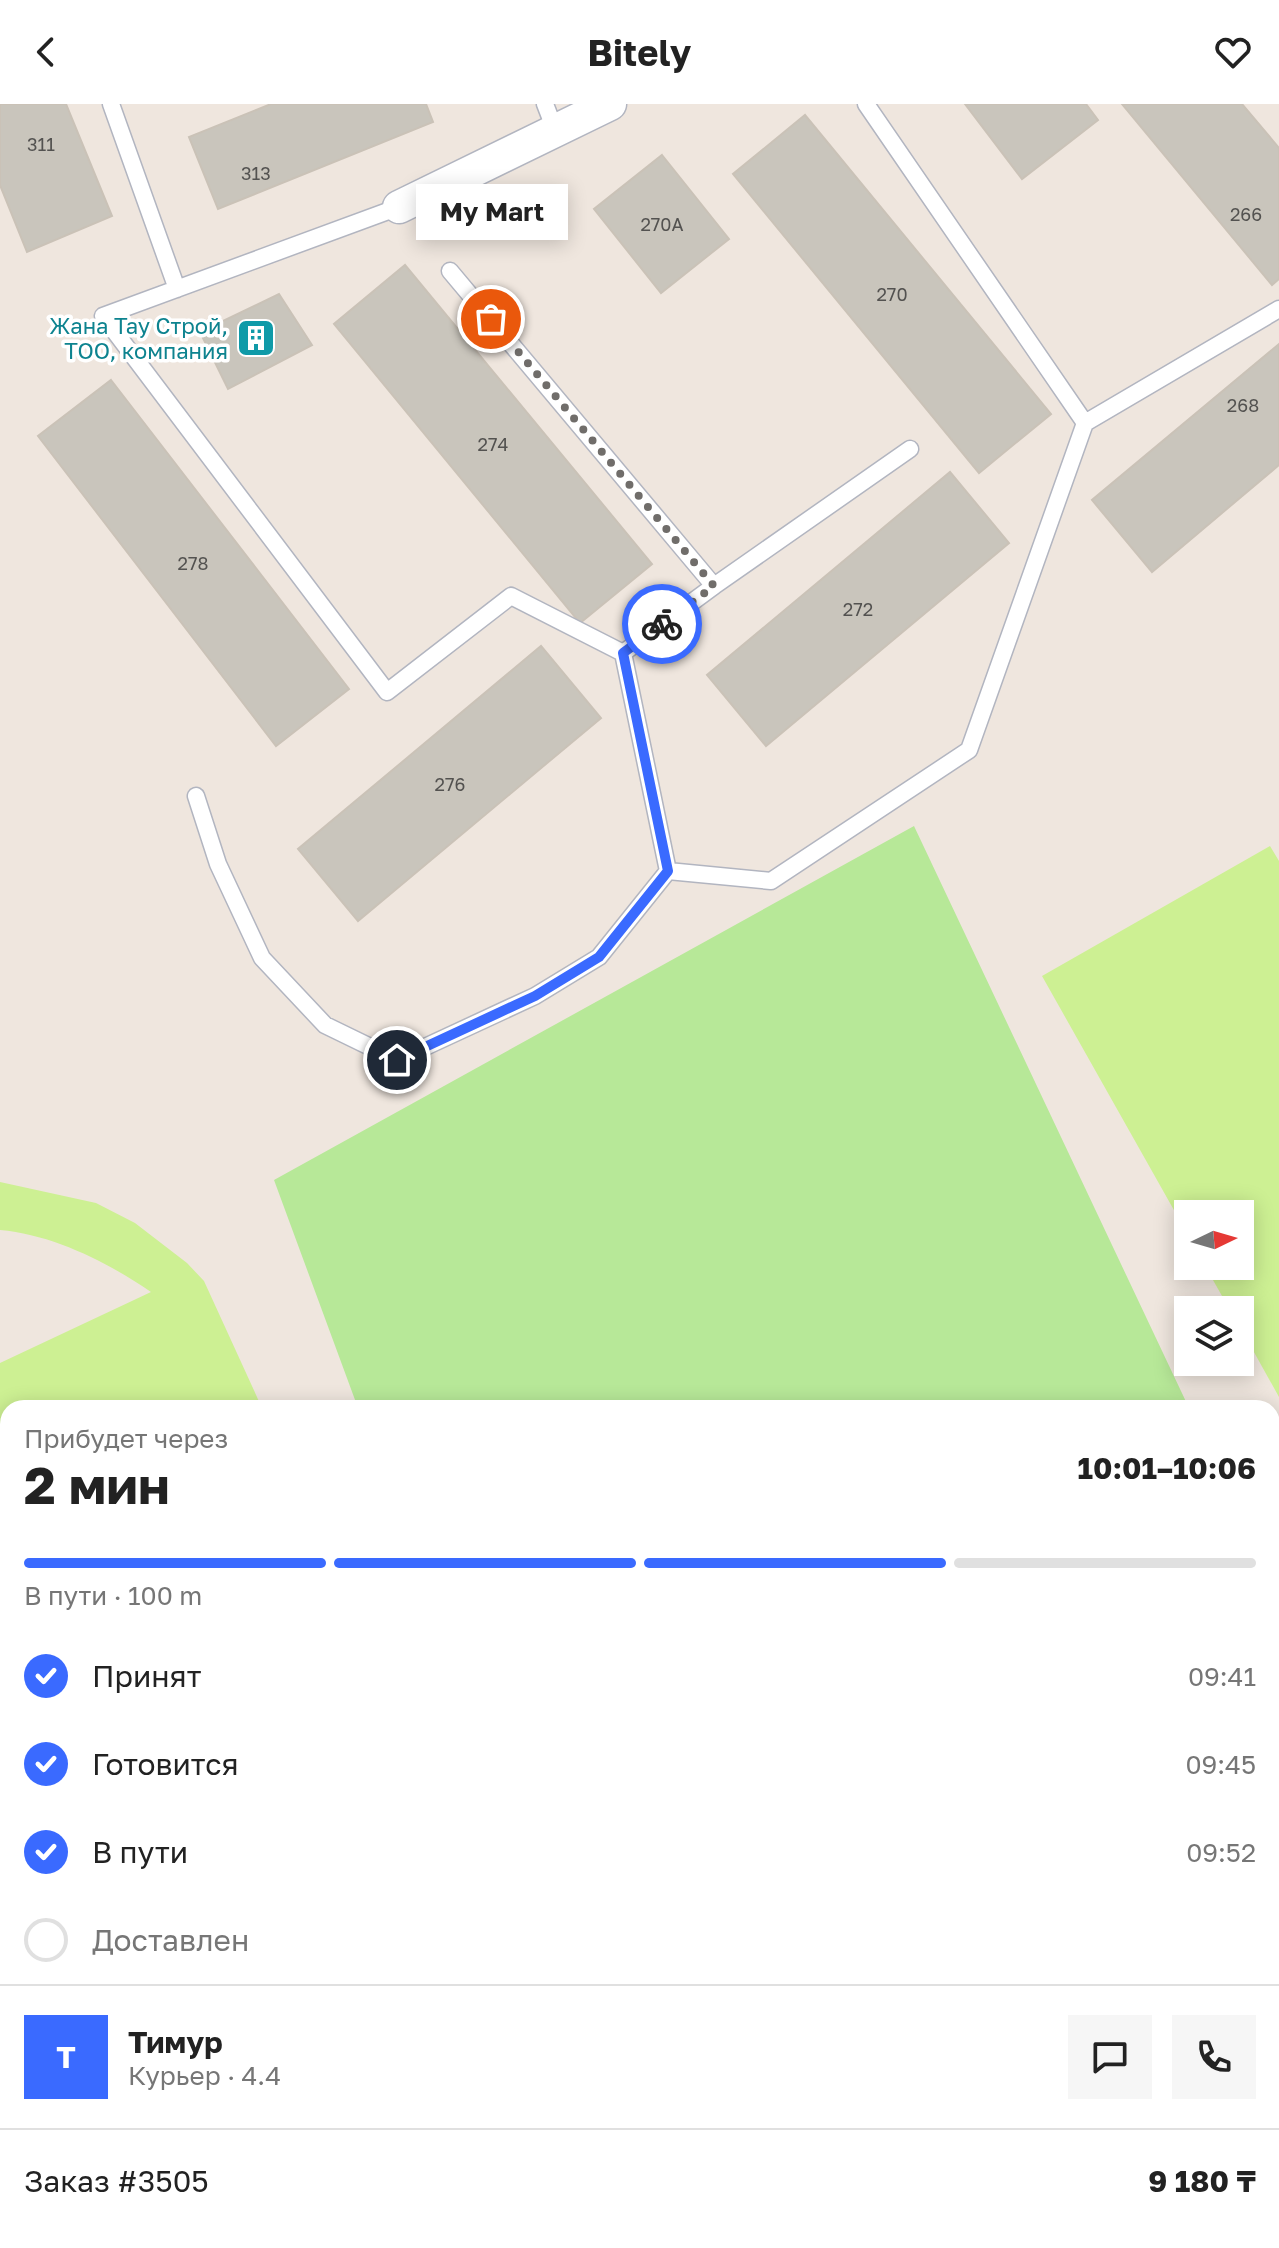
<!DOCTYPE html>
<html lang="ru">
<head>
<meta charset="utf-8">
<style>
  body { margin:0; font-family:"Golos Text",sans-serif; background:#f6f6f6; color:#222; height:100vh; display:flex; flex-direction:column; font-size:30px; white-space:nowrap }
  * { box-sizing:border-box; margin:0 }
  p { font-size:26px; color:#767676 }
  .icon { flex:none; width:44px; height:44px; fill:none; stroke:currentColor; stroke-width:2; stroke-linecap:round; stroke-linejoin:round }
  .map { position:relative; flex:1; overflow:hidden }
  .drawer { position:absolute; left:0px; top:1296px; width:1280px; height:848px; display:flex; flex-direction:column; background:#fff; border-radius:24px 24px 0 0; box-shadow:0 4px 20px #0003 }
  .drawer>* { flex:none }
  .needle { width:52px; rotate:85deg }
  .buttons { position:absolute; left:1174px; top:1096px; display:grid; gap:16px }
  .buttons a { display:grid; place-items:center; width:80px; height:80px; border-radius:0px; background:#fff; box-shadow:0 4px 20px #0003; font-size:40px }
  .pin { position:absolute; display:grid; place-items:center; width:68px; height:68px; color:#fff; margin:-34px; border:4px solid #fff; border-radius:50%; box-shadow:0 2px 8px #0007 }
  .courier { position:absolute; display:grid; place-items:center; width:80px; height:80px; margin:-40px; border:6px solid #3a6aff; border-radius:50%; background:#fff; color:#222; box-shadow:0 2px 10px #0007 }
  .bubble { position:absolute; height:56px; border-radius:0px; background:#fff; box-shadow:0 4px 20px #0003; font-size:26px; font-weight:700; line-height:56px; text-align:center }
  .summary em { font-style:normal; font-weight:700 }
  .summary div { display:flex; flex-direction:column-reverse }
  .summary { display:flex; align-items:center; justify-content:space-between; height:136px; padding:0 24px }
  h1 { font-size:52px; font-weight:700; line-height:60px }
  .bar { display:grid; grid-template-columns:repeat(4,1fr); gap:12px 8px; align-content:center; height:96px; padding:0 24px }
  .bar i { height:10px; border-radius:6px; background:#e0e0e0 }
  .bar .active { background:#3a6aff }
  .bar p { grid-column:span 4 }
  .line { display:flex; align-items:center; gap:20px; padding:0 24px; border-top:2px solid #e0e0e0 }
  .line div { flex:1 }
  .round { display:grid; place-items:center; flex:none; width:84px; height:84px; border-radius:0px; background:#f6f6f6 }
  ol { padding:0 24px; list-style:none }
  li { display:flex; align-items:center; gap:24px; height:88px }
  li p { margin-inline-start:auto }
  li .icon { padding:8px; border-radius:50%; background:#3a6aff; color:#fff; stroke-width:4 }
  li:last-child { color:#767676 }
  li i { width:44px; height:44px; border:4px solid #e0e0e0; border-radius:50% }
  header { display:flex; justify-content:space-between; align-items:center; height:104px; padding:0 24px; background:#fff; font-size:36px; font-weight:700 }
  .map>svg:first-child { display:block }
  .green { fill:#b7e898 }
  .pitch { fill:#cdf093 }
  .building { fill:#c9c5bc; stroke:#cac2b7; stroke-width:2 }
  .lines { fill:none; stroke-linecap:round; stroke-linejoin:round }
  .service-casing { stroke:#b2b5c0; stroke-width:19 }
  .minor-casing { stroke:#b2b5c0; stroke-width:35 }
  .path { stroke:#c8c8c8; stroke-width:5; stroke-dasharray:6 4; stroke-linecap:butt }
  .service { stroke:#fff; stroke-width:16 }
  .minor { stroke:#fff; stroke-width:32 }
  .done { stroke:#706d6a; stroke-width:8; stroke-dasharray:0 14.4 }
  .route { stroke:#3a6aff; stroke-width:10 }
  .labels { text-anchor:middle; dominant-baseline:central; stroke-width:7; stroke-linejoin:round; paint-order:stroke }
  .number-label { font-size:18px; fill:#535250 }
  .culture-label { font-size:22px; fill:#0d838f; stroke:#fff; text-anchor:end }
</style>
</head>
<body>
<header><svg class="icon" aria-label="back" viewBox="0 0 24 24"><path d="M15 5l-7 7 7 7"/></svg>Bitely<svg class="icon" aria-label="heart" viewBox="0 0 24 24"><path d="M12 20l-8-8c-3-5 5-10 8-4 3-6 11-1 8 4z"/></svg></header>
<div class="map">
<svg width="1279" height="2144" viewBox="0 0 1279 2144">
  <rect width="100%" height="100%" fill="#efe6de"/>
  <path class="green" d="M914 722 1189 1304H358L274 1076Z
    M1272 1479 1279 1494V1685L1272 1673Z"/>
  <path class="pitch" d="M1270 742 1279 757V1293L1240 1223V1206H1230L1205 1162H1240V1110H1188V1131L1042 872Z
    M0 1078 96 1099 135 1119 187 1159 204 1177 262 1304H8V1961L0 1953V1259L151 1188C107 1158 54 1131 0 1126Z"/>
  <path class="building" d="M0 0H66L112 112 27 148 0 81Z
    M271 0H426L433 18 218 105 189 33Z
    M965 0H1086L1098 16 1022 75Z
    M1122 0H1242L1279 44V175L1272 181Z
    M805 11 1051 310 979 369 733 70Z
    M662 51 729 135 661 189 594 105Z
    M405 161 652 460 580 519 334 220Z
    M279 190 312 241 228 285 200 228Z
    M1279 240V361L1152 468 1092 396Z
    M111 276 349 585 276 642 38 332Z
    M950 368 1009 439 766 642 707 571Z
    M541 542 601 614 358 817 298 745Z
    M1279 1906V1934L1272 1937V1909Z
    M538 2136H652L638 2144H541Z
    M834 2136H901L882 2144H837Z
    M934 2136H956L959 2144H937Z"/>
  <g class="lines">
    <defs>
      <path id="service" d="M111 0 177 185
        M545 0 555 26
        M450 167 714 482 623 549
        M1085 319 1279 205
        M714 482 910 345
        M196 692 218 760 262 854 325 921 397 956 535 892 599 853 668 767 623 549 511 492 387 588 103 212 399 103
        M668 767 771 777 969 646 1085 319 866 0"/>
      <path id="minor" d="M399 103 610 0"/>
    </defs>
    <use href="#service" class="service-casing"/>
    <use href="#minor" class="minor-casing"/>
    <path class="path" d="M1272 2099 1278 2097
      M317 2136 320 2144
      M1158 2144 1176 2136"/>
    <use href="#service" class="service"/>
    <use href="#minor" class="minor"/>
  </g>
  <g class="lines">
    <path class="done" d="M491 215 714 482 662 520"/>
    <path class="route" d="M397 956 535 892 599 853 668 767 623 549 662 520"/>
  </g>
  <defs>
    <symbol id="building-square" viewBox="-11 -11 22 22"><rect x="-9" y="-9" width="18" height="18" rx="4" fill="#0f9aa8" stroke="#fff"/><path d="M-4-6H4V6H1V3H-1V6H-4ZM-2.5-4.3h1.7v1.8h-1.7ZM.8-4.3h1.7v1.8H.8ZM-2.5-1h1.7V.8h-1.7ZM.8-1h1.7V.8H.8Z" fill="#fff"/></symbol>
  </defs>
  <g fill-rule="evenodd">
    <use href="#building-square" x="234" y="212" width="44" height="44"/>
  </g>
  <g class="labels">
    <g class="number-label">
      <text x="41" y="40">311</text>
      <text x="256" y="69">313</text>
      <text x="1246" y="110">266</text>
      <text x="662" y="120">270А</text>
      <text x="892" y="190">270</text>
      <text x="1243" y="301">268</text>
      <text x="493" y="340">274</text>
      <text x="193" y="459">278</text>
      <text x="858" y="505">272</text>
      <text x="450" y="680">276</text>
    </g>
    <g class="culture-label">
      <text x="228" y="221">Жана Тау Строй,<tspan x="228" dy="25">ТОО, компания</tspan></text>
    </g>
  </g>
</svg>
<div class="buttons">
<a><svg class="needle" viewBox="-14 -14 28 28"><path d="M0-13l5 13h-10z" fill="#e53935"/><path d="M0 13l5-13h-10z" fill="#767676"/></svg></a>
<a><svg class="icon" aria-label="layers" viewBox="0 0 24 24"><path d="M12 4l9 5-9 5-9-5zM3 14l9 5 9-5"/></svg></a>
</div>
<div class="pin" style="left:491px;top:215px;background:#ea580c"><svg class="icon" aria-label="bag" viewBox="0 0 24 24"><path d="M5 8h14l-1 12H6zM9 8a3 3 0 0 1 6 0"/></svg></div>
<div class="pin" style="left:397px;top:956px;background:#1f2937"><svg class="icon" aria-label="home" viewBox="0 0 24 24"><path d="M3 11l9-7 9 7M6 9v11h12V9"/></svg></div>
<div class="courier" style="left:662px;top:520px"><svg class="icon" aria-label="bike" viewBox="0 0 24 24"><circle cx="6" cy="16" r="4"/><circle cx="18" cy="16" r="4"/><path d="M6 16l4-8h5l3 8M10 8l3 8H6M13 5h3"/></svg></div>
<div class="bubble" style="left:416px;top:80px;width:152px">My Mart</div>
<section class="drawer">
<div class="summary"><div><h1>2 мин</h1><p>Прибудет через</p></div><em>10:01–10:06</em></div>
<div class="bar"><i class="active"></i><i class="active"></i><i class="active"></i><i></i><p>В пути · 100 m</p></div>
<ol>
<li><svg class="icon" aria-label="check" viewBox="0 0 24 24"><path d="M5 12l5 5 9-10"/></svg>Принят<p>09:41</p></li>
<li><svg class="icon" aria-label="check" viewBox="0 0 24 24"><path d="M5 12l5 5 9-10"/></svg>Готовится<p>09:45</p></li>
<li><svg class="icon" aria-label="check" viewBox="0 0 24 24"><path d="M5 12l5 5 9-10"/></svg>В пути<p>09:52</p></li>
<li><i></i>Доставлен</li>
</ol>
<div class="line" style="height:144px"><b class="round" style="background:#3a6aff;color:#fff">Т</b><div><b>Тимур</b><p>Курьер · 4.4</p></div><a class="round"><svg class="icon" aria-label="chat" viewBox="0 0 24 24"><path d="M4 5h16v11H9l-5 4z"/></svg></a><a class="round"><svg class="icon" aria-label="phone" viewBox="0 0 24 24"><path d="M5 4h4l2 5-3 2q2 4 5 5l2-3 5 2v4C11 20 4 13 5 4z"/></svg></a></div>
<div class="line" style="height:104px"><div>Заказ #3505</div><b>9 180 ₸</b></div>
</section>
</div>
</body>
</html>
